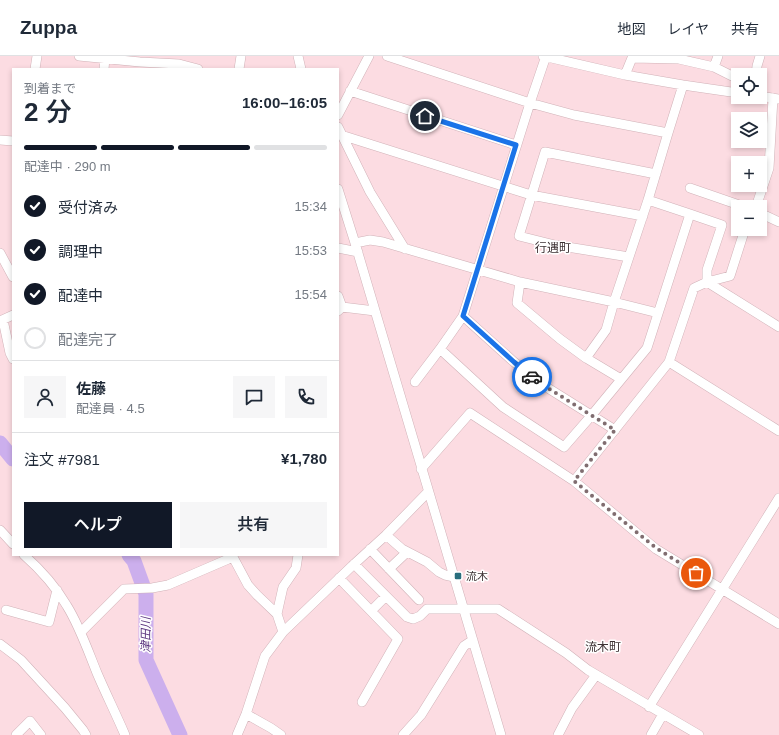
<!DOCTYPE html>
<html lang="ja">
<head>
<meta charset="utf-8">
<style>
  body { margin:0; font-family:Helvetica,"Noto Sans JP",sans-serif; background:#f6f6f7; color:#1f2937; height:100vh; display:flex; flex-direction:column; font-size:15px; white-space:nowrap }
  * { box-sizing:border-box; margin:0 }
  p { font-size:13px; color:#747a83 }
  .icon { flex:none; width:22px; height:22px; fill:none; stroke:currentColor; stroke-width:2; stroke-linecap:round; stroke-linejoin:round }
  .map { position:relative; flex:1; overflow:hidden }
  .sheet { position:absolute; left:12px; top:12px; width:327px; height:488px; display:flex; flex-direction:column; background:#fff; border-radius:0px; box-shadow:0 2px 6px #0003 }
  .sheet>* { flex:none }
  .buttons { position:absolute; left:731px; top:12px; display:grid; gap:8px }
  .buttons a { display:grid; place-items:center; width:36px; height:36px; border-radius:0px; background:#fff; box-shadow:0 2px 6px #0003; font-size:20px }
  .pin { position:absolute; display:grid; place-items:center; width:34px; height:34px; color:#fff; margin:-17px; border:2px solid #fff; border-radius:50%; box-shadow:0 1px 4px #0007 }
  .courier { position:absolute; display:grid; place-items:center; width:40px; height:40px; margin:-20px; border:3px solid #1a73e8; border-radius:50%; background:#fff; color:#222; box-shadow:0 1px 5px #0007 }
  .summary em { font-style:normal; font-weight:600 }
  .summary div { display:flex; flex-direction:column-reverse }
  .summary { display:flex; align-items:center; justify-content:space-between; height:68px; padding:0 12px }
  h1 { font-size:26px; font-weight:600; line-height:30px }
  .bar { display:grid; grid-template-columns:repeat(4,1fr); gap:6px 4px; align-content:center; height:48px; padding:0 12px }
  .bar i { height:5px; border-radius:3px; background:#e0e1e3 }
  .bar .on { background:#111827 }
  .bar p { grid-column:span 4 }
  .line { display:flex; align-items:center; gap:10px; padding:0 12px; border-top:1px solid #e0e1e3 }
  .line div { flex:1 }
  .round { display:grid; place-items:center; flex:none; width:42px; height:42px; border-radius:0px; background:#f6f6f7 }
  ol { padding:0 12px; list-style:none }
  li { display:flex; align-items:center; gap:12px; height:44px }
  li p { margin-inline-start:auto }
  li .icon { padding:4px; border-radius:50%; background:#111827; color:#fff; stroke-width:4 }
  li:last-child { color:#747a83 }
  li i { width:22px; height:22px; border:2px solid #e0e1e3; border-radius:50% }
  .action { display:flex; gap:8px; margin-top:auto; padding:8px 12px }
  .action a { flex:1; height:46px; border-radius:0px; background:#111827; color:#fff; font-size:16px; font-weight:600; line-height:46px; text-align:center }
  .action a+a { background:#f6f6f7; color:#1f2937 }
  header { display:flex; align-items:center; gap:24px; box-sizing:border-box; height:56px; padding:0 20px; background:#fff; border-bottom:1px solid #e0e1e3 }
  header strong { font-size:19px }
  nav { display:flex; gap:22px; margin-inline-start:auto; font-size:14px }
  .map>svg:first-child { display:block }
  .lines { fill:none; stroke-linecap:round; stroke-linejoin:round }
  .river { stroke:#ccafed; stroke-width:15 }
  .minor-casing { stroke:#d1b2b8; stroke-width:10 }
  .minor { stroke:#fff; stroke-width:9 }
  .done { stroke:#806d70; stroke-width:4; stroke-dasharray:0 7.2 }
  .route { stroke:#1a73e8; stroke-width:5 }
  .poi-dot { fill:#296e7d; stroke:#fff; stroke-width:1.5 }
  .labels { text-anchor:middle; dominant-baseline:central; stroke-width:3; stroke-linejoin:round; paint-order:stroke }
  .poi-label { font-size:11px; fill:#3d3133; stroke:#fff; text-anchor:start }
  .neighbourhood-label { font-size:12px; fill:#3d3133; stroke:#fff }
  .water-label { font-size:12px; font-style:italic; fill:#5e3881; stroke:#fff }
</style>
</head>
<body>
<header>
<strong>Zuppa</strong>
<nav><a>地図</a><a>レイヤ</a><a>共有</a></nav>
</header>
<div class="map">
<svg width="779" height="679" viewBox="0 0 779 679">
  <rect width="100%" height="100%" fill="#fcdce2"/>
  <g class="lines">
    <path class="river" d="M0 387 13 403
      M129 499 134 505 146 538V604L180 679"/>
    <defs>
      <path id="minor" d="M79 0 140 6 179 8 198 13
        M298 0 301 13
        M387 0 530 47 574 59 668 77
        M543 0 625 19 683 29 738 37
        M714 11 718 0
        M35 13 37 0
        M104 13 105 2
        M239 13 241 0
        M625 19 632 2 679 3 714 11 738 23
        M756 19 757 10 760 0
        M350 35 516 89
        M760 40 778 43
        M338 59 369 0
        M338 71 370 136 405 193
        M341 79 531 139 643 160
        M0 84 13 85
        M690 132 745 151
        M338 133 355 187 501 679
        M756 151 769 112 773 42
        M760 157 779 166
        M690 158 722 169 707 214V226L779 271
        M355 187 370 184 383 186 520 226 614 246 658 257
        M338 192 358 196
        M0 197 13 221
        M629 201 555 189 519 180 545 96 656 118
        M520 226 517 247 560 283 586 302 621 323
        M338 240 342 251
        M338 255 342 251 375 255
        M463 260 514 306 543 329 615 374
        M3 264 10 297 13 303
        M0 265 13 259
        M440 293 503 351 564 391 591 360 647 292 690 158 648 144
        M586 302 606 274 614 246 648 144 668 77 683 29
        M669 306 779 375
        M415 326 440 293 463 260 530 47 546 0
        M421 413 470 357 574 425 656 493 779 568
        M574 425 669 306 694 232 707 226 730 220 745 173
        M0 474 13 488
        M386 479 402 493 427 506 439 516 445 519 454 521
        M370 493 419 544
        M24 499C41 514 56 531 67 550 80 571 88 595 97 617 106 638 116 658 125 679
        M354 508 407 561 413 563 420 560 427 553H498L566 597 588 614 699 679
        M389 513 407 496
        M339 522 398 583 362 646
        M6 554 49 566 57 534
        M371 555 386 540
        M277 558 283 531 296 512 298 499
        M81 576 124 533 152 532 168 529 233 501 248 529 257 539 277 558 283 576
        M0 588 21 604 65 652 83 674 86 679
        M649 651 779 442
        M246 658 271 672 281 679
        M16 679 30 665 41 679
        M237 679 246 658 265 600 283 576 352 510 386 479 428 436
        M403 679 421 659 464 590 473 584
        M558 679 572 652 596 619
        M651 679 663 658"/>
    </defs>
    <use href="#minor" class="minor-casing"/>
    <use href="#minor" class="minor"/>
  </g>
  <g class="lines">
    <path class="done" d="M532 321 543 329 615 374 574 425 656 492 696 517"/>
    <path class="route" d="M425 60 516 89 463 260 514 306 532 321"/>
  </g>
  <rect class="poi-dot" x="454" y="516" width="8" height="8" rx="2"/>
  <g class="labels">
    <g class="poi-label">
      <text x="466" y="520">流木</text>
    </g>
    <g class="neighbourhood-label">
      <text x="553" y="192">行遇町</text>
      <text x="603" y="591">流木町</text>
    </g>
    <g class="water-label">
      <text transform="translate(146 579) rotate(-90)">津田川</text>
    </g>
  </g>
</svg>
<div class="buttons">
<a><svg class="icon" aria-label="locate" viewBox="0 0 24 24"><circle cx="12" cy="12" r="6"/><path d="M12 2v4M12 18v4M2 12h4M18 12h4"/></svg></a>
<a><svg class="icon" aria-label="layers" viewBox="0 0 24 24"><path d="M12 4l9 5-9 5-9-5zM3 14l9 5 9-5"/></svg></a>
<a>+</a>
<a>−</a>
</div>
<div class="pin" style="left:696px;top:517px;background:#ea580c"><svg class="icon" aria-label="bag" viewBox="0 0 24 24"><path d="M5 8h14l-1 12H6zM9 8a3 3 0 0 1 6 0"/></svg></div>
<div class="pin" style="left:425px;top:60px;background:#1f2937"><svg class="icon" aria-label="home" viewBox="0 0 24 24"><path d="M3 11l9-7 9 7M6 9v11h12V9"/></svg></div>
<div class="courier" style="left:532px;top:321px"><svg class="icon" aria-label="car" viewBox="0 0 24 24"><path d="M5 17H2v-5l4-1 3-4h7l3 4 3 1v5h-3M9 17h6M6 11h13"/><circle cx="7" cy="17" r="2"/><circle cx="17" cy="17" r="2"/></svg></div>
<section class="sheet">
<div class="summary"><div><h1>2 分</h1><p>到着まで</p></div><em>16:00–16:05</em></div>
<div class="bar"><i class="on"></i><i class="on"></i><i class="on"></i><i></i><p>配達中 · 290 m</p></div>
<ol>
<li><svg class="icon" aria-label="check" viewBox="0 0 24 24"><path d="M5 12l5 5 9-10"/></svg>受付済み<p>15:34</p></li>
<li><svg class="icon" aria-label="check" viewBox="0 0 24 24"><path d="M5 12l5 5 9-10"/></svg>調理中<p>15:53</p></li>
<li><svg class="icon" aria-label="check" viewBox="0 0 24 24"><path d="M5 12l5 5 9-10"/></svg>配達中<p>15:54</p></li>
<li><i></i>配達完了</li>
</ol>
<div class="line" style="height:72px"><a class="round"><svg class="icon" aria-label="person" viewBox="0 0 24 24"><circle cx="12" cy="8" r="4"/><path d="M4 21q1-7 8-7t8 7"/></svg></a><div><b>佐藤</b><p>配達員 · 4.5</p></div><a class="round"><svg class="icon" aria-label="chat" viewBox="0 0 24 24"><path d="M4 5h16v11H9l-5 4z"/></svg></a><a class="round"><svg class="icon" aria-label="phone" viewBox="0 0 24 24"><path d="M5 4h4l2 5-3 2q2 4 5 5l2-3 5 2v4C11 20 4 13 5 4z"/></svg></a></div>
<div class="line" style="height:52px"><div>注文 #7981</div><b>¥1,780</b></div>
<div class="action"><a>ヘルプ</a><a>共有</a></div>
</section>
</div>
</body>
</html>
